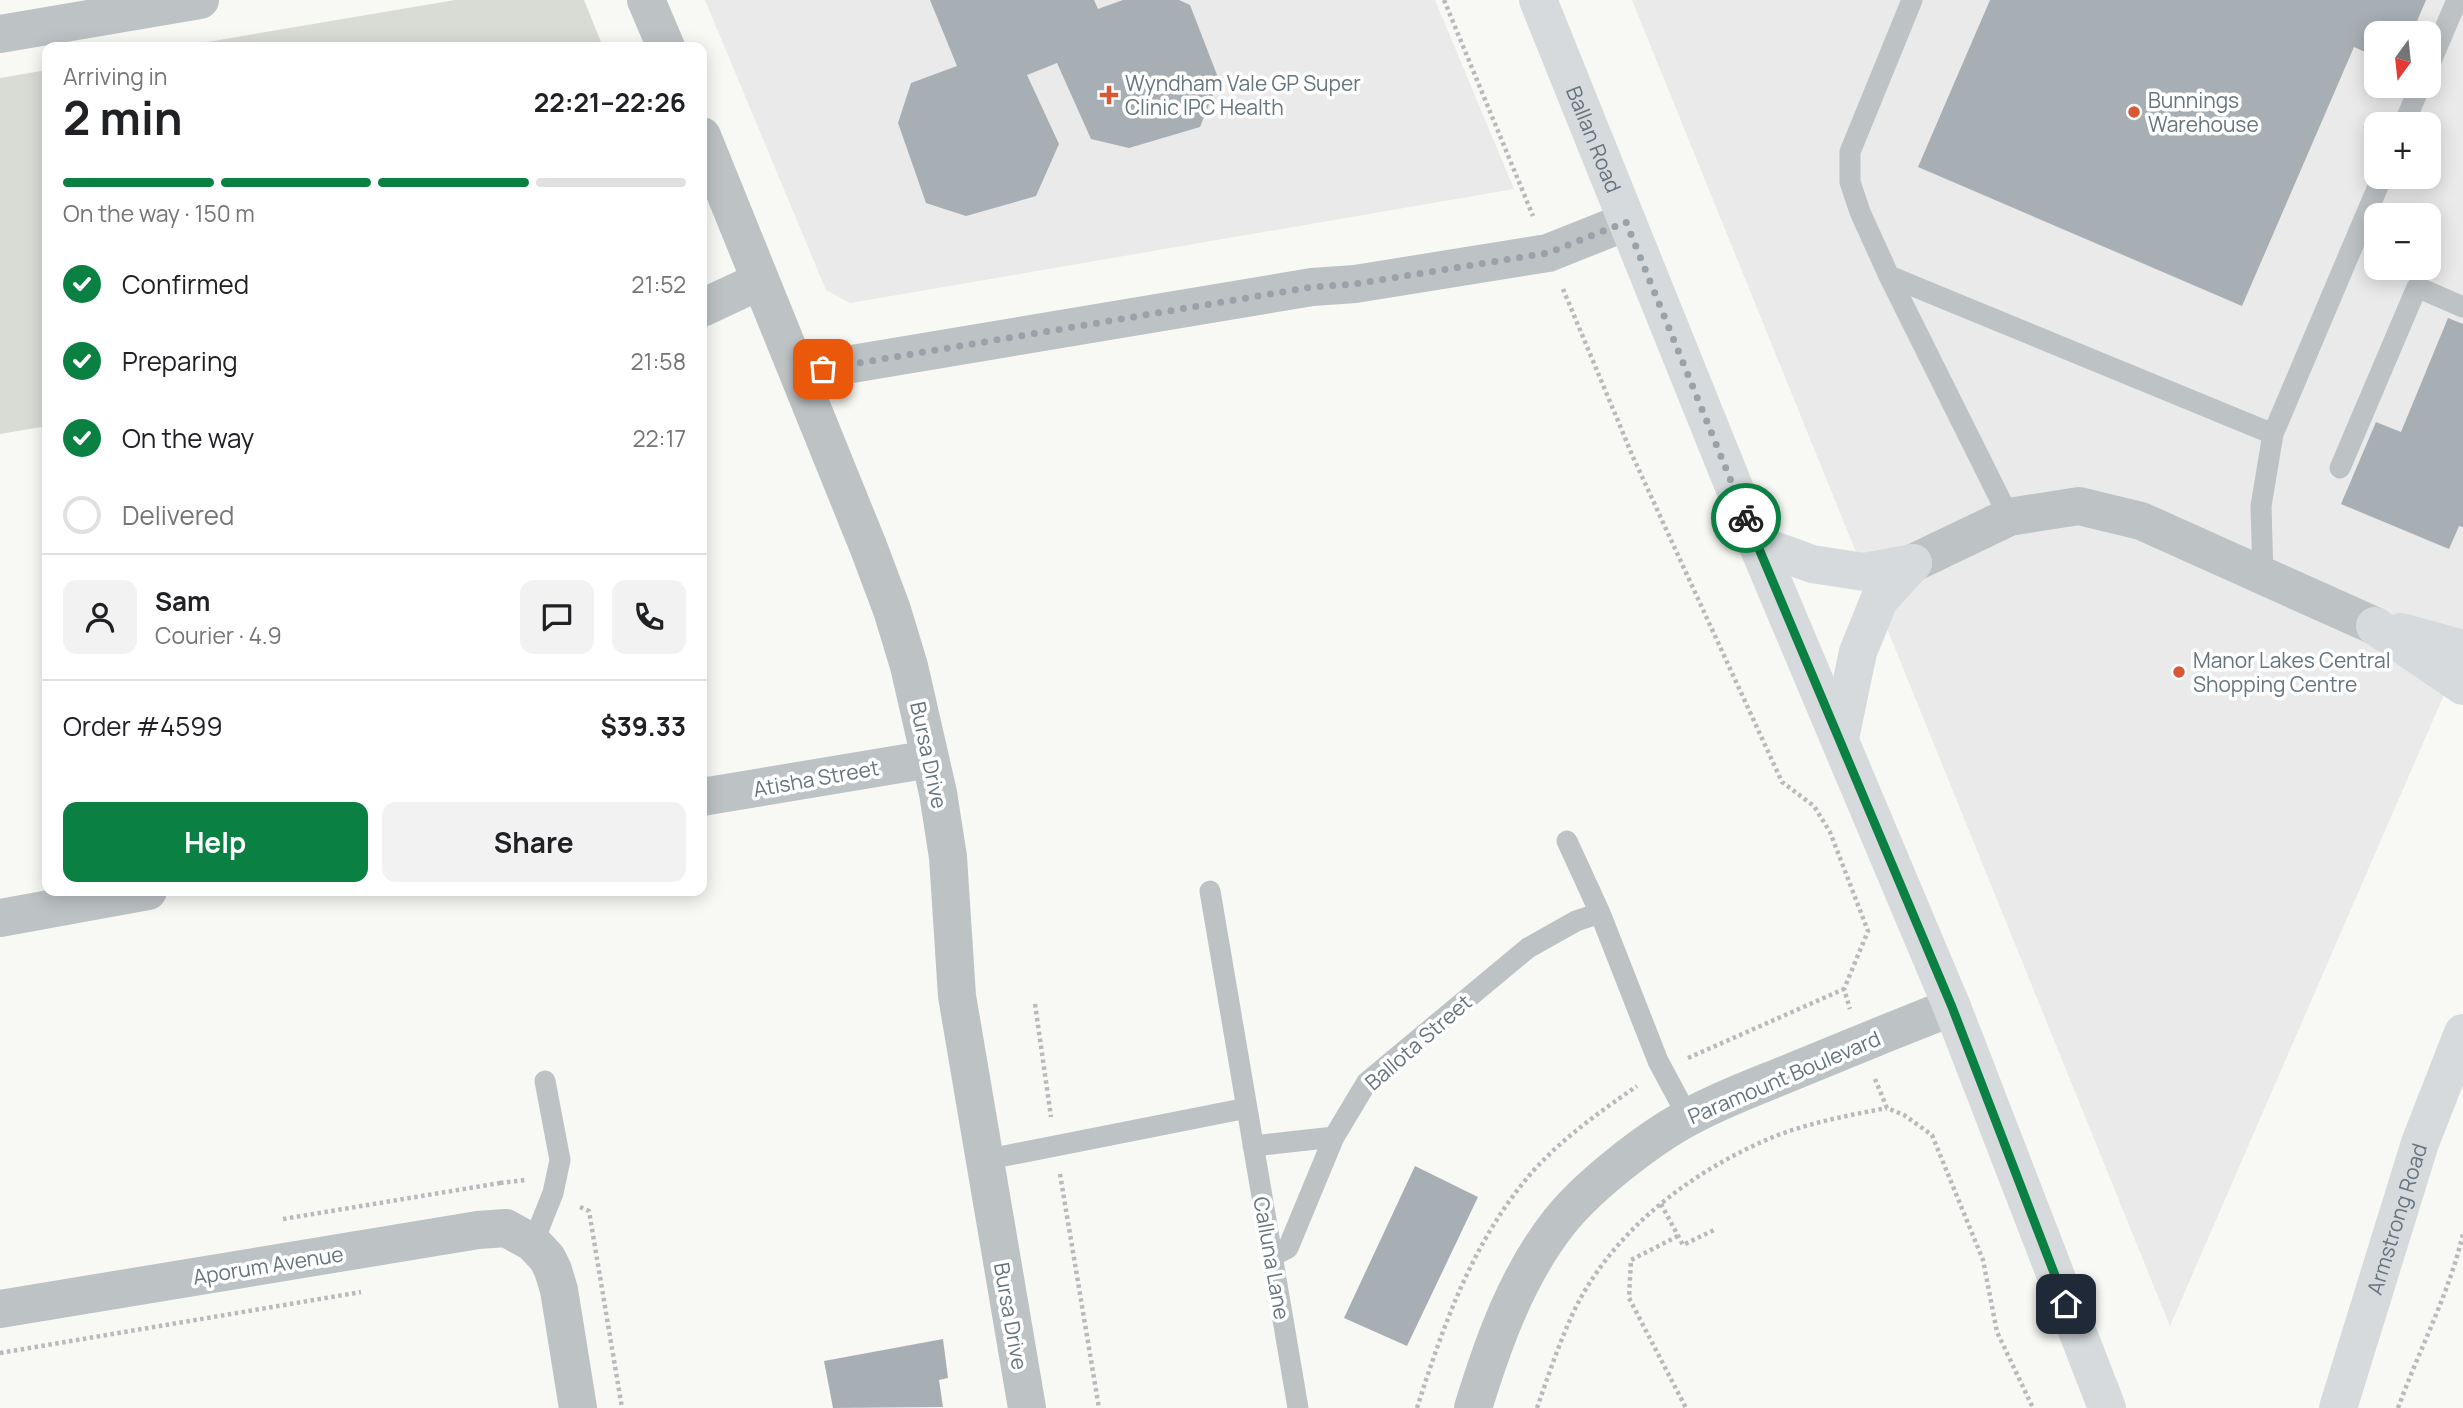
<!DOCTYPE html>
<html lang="en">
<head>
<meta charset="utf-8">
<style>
  body { margin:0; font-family:Manrope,sans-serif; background:#f2f2f2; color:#202124; height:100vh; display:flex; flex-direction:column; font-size:26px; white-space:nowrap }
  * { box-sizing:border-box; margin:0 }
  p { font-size:23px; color:#757577 }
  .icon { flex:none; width:38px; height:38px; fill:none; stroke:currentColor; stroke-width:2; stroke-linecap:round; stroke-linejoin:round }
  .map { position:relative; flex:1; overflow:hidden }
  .sheet { position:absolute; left:42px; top:42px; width:665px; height:854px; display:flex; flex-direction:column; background:#fff; border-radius:14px; box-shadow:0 4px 18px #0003 }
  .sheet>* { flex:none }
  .needle { width:46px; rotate:195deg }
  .buttons { position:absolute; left:2364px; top:21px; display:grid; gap:14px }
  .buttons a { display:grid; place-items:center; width:77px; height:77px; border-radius:14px; background:#fff; box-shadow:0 4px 18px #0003; font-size:35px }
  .pin { position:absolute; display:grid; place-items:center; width:60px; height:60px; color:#fff; margin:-30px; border-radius:14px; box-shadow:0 4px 10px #0006 }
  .courier { position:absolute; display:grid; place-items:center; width:70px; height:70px; margin:-35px; border:5px solid #0b8043; border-radius:50%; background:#fff; color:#222; box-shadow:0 2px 9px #0007 }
  .headline em { font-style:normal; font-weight:700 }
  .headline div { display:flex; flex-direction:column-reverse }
  .headline { display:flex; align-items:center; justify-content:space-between; height:119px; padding:0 21px }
  h1 { font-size:46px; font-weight:700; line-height:52px }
  .bar { display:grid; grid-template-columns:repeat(4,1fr); gap:10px 7px; align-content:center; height:84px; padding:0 21px }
  .bar i { height:9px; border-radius:5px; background:#e0e0e0 }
  .bar .selected { background:#0b8043 }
  .bar p { grid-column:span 4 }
  .line { display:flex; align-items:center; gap:18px; padding:0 21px; border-top:2px solid #e0e0e0 }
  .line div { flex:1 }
  .round { display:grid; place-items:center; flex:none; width:74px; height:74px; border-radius:14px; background:#f2f2f2 }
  ol { padding:0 21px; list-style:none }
  li { display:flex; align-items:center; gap:21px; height:77px }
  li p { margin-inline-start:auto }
  li .icon { padding:7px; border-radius:50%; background:#0b8043; color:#fff; stroke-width:4 }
  li:last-child { color:#757577 }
  li i { width:38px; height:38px; border:4px solid #e0e0e0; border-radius:50% }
  .cta { display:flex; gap:14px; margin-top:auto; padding:14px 21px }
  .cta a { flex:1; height:80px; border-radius:14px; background:#0b8043; color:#fff; font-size:28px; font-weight:700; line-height:80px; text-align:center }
  .cta a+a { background:#f2f2f2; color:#202124 }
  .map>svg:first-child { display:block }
  .built { fill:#e9eae9; fill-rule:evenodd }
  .green { fill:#d8dcd5 }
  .building { fill:#a7afb4 }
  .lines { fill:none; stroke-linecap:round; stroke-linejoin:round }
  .path { stroke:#b8bbbe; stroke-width:4.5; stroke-dasharray:3.5 3.5; stroke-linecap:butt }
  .lane { stroke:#bdc2c5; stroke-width:21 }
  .street { stroke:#bdc2c5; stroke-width:38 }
  .secondary { stroke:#d6dadd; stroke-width:38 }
  .primary { stroke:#d6dadd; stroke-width:38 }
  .done { stroke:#98a2a8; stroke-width:7; stroke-dasharray:0 12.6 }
  .route { stroke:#0b8043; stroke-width:9 }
  .poi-dot { fill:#d85836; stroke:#fff; stroke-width:2.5 }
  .labels { text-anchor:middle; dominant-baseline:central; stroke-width:7; stroke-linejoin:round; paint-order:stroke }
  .poi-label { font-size:21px; fill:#65747e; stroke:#fff; text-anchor:start }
  .street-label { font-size:21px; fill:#65747e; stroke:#fff }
</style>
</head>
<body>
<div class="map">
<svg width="2463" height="1408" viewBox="0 0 2463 1408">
  <rect width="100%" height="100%" fill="#f8f8f5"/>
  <path class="built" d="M705 0H1435L1514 189 850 303 826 290Z
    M1632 0H2463V651L2170 1326ZM2376 33H2429V86H2376ZM2376 124H2429V177H2376ZM2376 215H2429V268H2376Z"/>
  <path class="green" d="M455 0H584L603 47H178Z
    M47 70V426L0 434V78Z"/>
  <path class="building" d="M930 0H1094L1098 9 1123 0H1179L1190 5 1219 80 1200 127 1129 148 1091 139 1057 63 1027 75 1059 144 1036 196 966 216 926 203 898 123 911 83 957 66Z
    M1990 0H2426L2412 33H2376V57L2354 47 2242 306 1918 167Z
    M2448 318 2463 324V527L2459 526 2449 549 2341 504 2376 422 2401 432Z
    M1415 1166 1478 1197 1407 1346 1344 1318Z
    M943 1339 948 1378 939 1380 943 1407 833 1408 824 1361Z"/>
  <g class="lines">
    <path class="path" d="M1444 0 1533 216
      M1563 289 1633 457 1782 782 1814 806 1830 832 1868 931 1844 989 1850 1009
      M1035 1004 1051 1117
      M1688 1058 1844 989
      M1875 1079 1887 1108 1904 1115 1932 1135 1983 1260 1997 1332 2033 1408
      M1060 1174 1099 1408
      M500 1183 525 1180
      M1661 1204 1683 1245 1716 1229
      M580 1207 589 1211 622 1408
      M283 1219 500 1183
      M1678 1236 1631 1260 1629 1298 1686 1408
      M0 1353 361 1292
      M1417 1408C1444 1323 1474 1238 1534 1170 1564 1137 1601 1111 1637 1086
      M1537 1408C1548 1376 1559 1344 1573 1313 1613 1229 1694 1169 1778 1135 1813 1122 1850 1115 1887 1108
      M2398 1408C2419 1350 2449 1294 2463 1234"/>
    <path class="lane" d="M1912 0 1850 152V182L1860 212 1889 276 2009 517
      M2429 66 2457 0
      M2404 124 2420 86
      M1889 276 2273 434
      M2340 468 2417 287 2463 307
      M2263 576 2261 506 2273 434 2382 177
      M1567 841 1600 913 1658 1061 1688 1117
      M1210 891 1298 1408
      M1253 1146 1334 1137
      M984 1160 1247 1108
      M533 1243 553 1193 560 1160 545 1081
      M1272 1256 1288 1248 1334 1137 1367 1082 1528 948 1576 921 1600 913"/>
    <path class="street" d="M646 0 666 47
      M0 34 200 0
      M702 136 868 546 892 610 909 666 938 793 948 857 957 996 1027 1408
      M702 308 760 281
      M798 373 1312 287 1355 284 1548 253 1626 222
      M1913 563 2009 517 2079 506 2141 521 2375 626
      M702 797 930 759
      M0 918 148 891
      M0 1309 478 1230 506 1228 533 1243 547 1258 553 1270 559 1290 578 1408
      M1473 1408C1493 1343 1517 1275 1560 1221 1588 1186 1648 1139 1687 1118 1721 1099 1758 1086 1794 1071 1847 1049 1899 1028 1952 1007"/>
    <g class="secondary">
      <path d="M2375 626 2463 686"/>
      <path d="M2401 632 2463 649"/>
      <path id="s1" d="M2338 1408 2420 1143 2463 1033"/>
    </g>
    <g class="primary">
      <path id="s2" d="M1538 0 1757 544 1952 1007 2107 1408"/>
      <path d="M1757 544 1812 564 1864 572 1913 563"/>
      <path d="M1840 738 1858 652 1879 600 1913 563"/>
    </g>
  </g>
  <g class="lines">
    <path class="done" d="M823 369 1312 287 1355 284 1548 253 1626 222 1746 518"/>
    <path class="route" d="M1746 518 1952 1007 2066 1304"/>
  </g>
  <g class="poi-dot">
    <path d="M1105.5 84.5h7v7h7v7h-7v7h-7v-7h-7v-7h7z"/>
    <circle cx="2134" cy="112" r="7"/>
    <circle cx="2179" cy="672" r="7"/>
  </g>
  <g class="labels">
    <g class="poi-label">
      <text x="1125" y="83">Wyndham Vale GP Super<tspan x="1125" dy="24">Clinic IPC Health</tspan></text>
      <text x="2148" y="100">Bunnings<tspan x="2148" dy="24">Warehouse</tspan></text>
      <text x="2193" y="660">Manor Lakes Central<tspan x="2193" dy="24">Shopping Centre</tspan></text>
    </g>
    <g class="street-label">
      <text stroke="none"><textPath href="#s2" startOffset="150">Ballan Road</textPath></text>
      <text transform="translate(929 755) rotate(78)">Bursa Drive</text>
      <text transform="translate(816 778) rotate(-10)">Atisha Street</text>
      <text transform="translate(1418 1042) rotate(-41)">Ballota Street</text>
      <text transform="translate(1784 1077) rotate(-23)">Paramount Boulevard</text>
      <text stroke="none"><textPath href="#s1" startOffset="198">Armstrong Road</textPath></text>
      <text transform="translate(1272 1258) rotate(80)">Calluna Lane</text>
      <text transform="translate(268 1265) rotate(-9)">Aporum Avenue</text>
      <text transform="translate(1011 1316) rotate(80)">Bursa Drive</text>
    </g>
  </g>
</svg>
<div class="buttons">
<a><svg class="needle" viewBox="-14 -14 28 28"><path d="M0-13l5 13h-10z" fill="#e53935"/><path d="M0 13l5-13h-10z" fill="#757577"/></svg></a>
<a>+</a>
<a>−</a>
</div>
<div class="pin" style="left:823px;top:369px;background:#ea580c"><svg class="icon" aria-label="bag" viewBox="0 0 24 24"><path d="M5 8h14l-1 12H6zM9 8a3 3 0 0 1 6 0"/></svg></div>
<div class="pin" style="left:2066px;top:1304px;background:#1f2937"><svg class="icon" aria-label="home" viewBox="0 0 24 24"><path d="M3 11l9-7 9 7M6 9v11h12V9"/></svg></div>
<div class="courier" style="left:1746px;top:518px"><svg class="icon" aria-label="bike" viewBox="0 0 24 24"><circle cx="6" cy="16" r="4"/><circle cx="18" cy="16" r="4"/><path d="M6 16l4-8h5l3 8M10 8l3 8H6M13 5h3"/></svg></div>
<section class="sheet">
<div class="headline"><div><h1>2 min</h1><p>Arriving in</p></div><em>22:21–22:26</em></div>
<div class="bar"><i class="selected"></i><i class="selected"></i><i class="selected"></i><i></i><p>On the way · 150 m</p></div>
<ol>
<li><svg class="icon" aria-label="check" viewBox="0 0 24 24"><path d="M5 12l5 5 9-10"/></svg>Confirmed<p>21:52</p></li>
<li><svg class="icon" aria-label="check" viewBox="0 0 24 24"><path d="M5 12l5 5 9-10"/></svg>Preparing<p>21:58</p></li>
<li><svg class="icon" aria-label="check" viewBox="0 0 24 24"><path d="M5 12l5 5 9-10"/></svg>On the way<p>22:17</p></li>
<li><i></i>Delivered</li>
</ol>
<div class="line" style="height:126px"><a class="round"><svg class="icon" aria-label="person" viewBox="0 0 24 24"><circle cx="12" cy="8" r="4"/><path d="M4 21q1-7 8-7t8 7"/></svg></a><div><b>Sam</b><p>Courier · 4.9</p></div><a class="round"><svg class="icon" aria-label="chat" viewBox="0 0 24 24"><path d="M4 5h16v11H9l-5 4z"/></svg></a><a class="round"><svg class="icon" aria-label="phone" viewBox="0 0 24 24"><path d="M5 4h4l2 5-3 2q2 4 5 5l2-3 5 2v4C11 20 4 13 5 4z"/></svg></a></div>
<div class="line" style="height:91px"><div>Order #4599</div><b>$39.33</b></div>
<div class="cta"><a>Help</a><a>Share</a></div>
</section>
</div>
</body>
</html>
